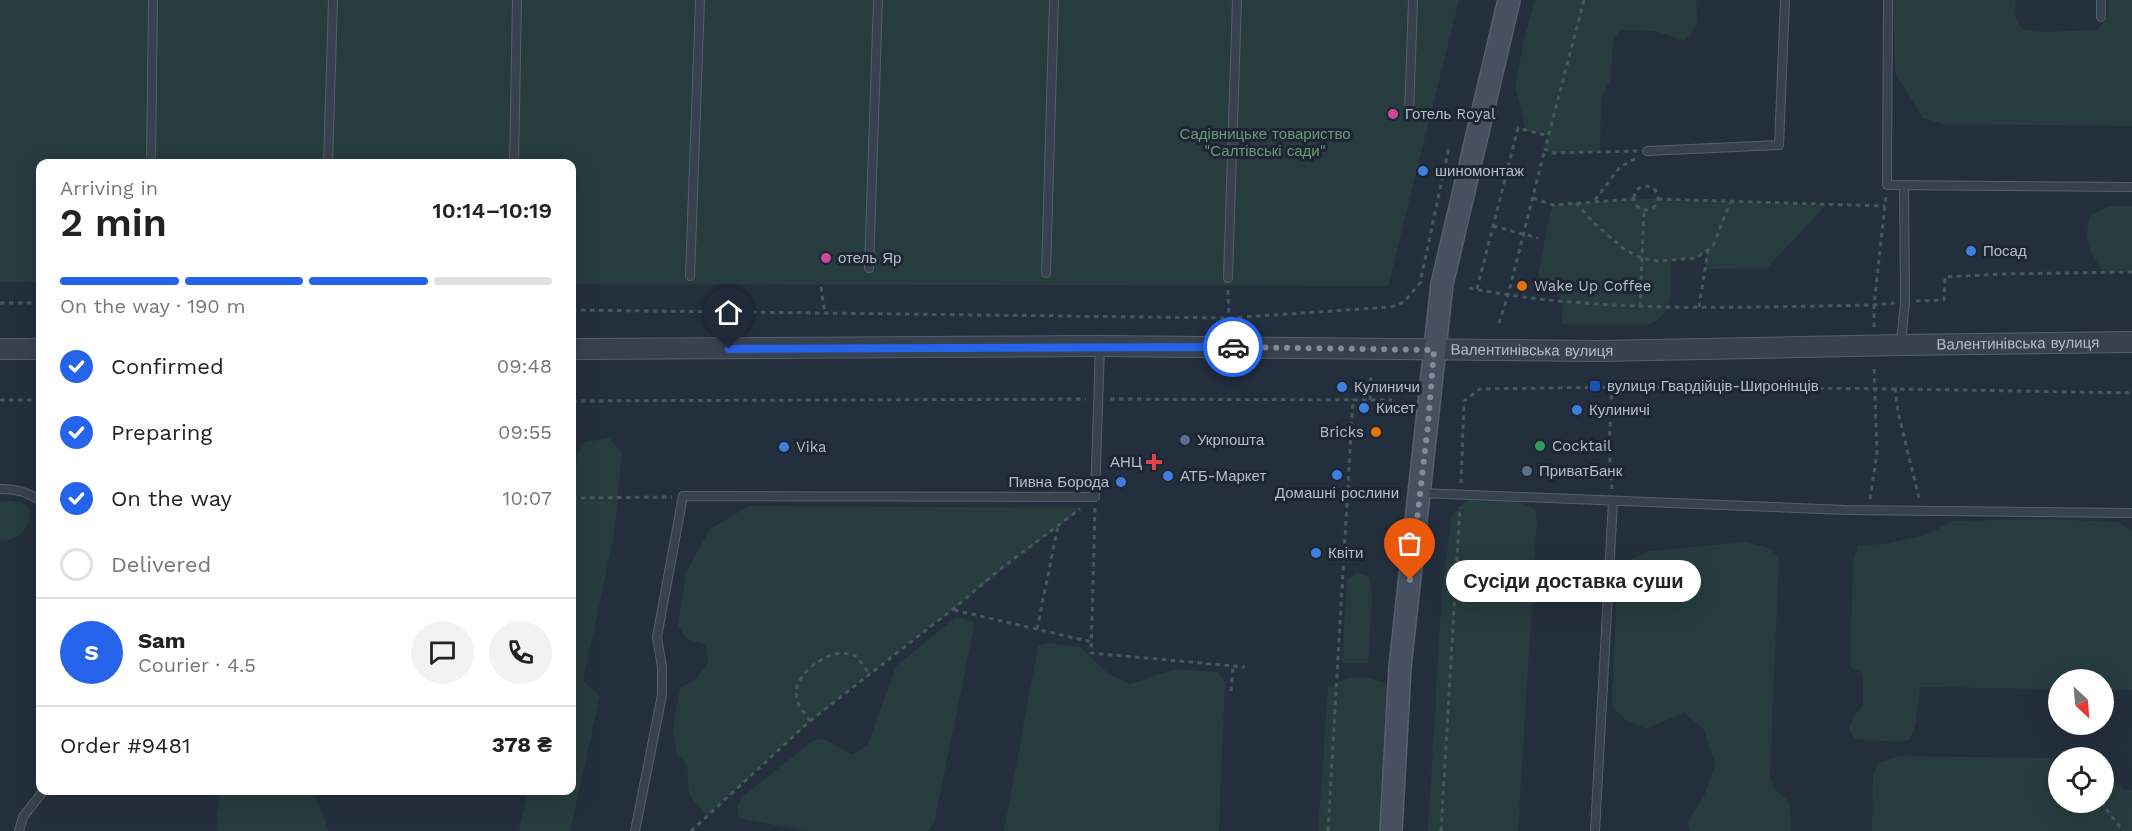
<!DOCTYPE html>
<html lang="en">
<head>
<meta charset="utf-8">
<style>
  body { margin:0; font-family:"Work Sans",sans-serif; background:#f2f2f2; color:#222; height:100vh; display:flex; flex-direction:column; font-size:22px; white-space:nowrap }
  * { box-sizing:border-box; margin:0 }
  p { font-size:20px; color:#767676 }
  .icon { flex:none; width:33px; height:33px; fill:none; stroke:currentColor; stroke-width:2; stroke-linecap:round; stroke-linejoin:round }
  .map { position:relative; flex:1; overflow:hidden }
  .sheet { position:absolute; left:36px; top:159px; width:540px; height:636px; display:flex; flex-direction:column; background:#fff; border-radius:12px; box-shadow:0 6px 24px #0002 }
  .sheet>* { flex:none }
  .needle { width:39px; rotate:154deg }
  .tools { position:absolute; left:2048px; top:669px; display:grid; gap:12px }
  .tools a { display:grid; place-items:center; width:66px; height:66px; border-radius:50%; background:#fff; box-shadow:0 6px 24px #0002; font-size:30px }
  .pin { position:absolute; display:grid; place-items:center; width:51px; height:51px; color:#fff; margin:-62px -26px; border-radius:50% 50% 50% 0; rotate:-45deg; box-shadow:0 0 6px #0007 }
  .pin .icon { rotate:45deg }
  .courier { position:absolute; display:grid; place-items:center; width:60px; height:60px; margin:-30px; border:4px solid #2563eb; border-radius:50%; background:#fff; color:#222; box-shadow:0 2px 8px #0007 }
  .bubble { position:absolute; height:42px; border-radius:21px; background:#fff; box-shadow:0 6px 24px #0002; font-size:20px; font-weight:600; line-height:42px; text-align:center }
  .summary em { font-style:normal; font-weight:600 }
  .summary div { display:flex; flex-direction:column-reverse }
  .summary { display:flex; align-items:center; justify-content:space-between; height:102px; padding:0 24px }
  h1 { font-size:39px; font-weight:600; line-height:45px }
  .bar { display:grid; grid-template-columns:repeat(4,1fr); gap:9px 6px; align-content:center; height:72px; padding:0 24px }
  .bar i { height:8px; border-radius:4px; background:#e0e0e0 }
  .bar .selected { background:#2563eb }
  .bar p { grid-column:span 4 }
  .line { display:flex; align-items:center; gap:15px; padding:0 24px; border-top:2px solid #e0e0e0 }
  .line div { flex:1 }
  .round { display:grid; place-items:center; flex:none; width:63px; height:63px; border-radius:32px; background:#f2f2f2 }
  ol { padding:0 24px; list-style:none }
  li { display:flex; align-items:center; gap:18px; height:66px }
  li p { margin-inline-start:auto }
  li .icon { padding:6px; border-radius:50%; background:#2563eb; color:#fff; stroke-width:4 }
  li:last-child { color:#767676 }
  li i { width:33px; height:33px; border:3px solid #e0e0e0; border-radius:50% }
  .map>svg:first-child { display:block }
  .green { fill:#263c3f }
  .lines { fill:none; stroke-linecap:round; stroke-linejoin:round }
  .service-casing { stroke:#565f6c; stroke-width:10 }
  .tertiary-casing { stroke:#565f6c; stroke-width:22 }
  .secondary-casing { stroke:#565f6c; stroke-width:24 }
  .path { stroke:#44595c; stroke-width:3; stroke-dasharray:4.5 4.5; stroke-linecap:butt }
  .service { stroke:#38414e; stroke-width:8 }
  .tertiary { stroke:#38414e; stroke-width:20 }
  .secondary { stroke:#465061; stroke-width:21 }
  .done { stroke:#828b98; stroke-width:6; stroke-dasharray:0 10.8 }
  .route { stroke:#2563eb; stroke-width:8 }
  .hotel-dot { fill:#d1479c; stroke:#1d2633; stroke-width:2 }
  .shop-dot { fill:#3f7fe0; stroke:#1d2633; stroke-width:2 }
  .food-dot { fill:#e8710a; stroke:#1d2633; stroke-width:2 }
  .transit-dot { fill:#1a4fb4; stroke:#1d2633; stroke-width:2 }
  .service-dot { fill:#5c6f8a; stroke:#1d2633; stroke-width:2 }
  .leisure-dot { fill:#2e9e5b; stroke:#1d2633; stroke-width:2 }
  .health-dot { fill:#e0444e; stroke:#1d2633; stroke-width:2 }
  .labels { text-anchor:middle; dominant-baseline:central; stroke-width:6; stroke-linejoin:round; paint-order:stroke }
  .poi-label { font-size:15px; fill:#b4bcc9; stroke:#1d2633; text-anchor:start }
  .park-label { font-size:15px; fill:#6b9a76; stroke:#1d2633 }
  .street-label { font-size:15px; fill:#b4bcc9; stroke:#1d2633 }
</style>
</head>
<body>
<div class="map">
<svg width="2132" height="831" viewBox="0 0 2132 831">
  <rect width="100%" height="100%" fill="#242f3e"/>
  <path class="green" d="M0 0H1459L1388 286 572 284V164H40V282H0Z
    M1535 0H1696C1698 19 1699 27 1684 41L1656 31 1621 30 1614 39 1610 80 1601 99 1600 152 1552 153 1545 149 1548 136 1526 131 1515 86 1524 40Z
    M1893 0H2015L2016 18 2022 29 2043 32 2097 30 2108 17V0H2132V126L1944 124 1923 118 1895 73Z
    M1633 199H1658L1826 205 1767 268 1705 269 1707 251 1696 258 1671 260C1669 287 1678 309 1651 324H1561L1563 300 1538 276 1549 218 1553 205Z
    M2110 206H2132V272L2104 273C2089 251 2082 241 2091 215Z
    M609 438 622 453 614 535 583 681 600 696 570 831H519L528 791 572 790V520L574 504 577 454 586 442Z
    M1472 499C1491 500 1519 497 1535 510L1537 520 1518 831H1428L1442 590 1452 515 1465 502Z
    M0 500 21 502 31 510C27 531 22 539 0 541Z
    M749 506 1082 508 810 721 707 816 689 795 687 765 676 753 673 728 680 688 696 679 708 663 705 644 687 639 678 625 686 572 710 529Z
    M2046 519 2119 522 2132 531V690L2103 689V680H2058V689L1920 687 1916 723 1910 740 1900 742 1854 739 1849 728 1856 713 1863 706V674L1851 667 1850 642 1854 558 1858 545 1885 544 1926 535 1953 521Z
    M1746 542 1769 548 1779 557 1770 775 1774 788 1790 803 1791 831H1690L1688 821 1704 796 1715 764 1704 729 1684 713 1646 729 1626 720 1612 706 1617 572 1633 558 1650 551Z
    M1357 573 1369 577 1372 599 1368 663H1342L1347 580Z
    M956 617 975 622 934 823 928 831H805L739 818 737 808 741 798 814 740 824 739 852 755 868 744 896 666Z
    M1049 643 1080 647 1110 675 1130 684 1175 669 1218 672 1225 682 1219 831H1004L1038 646Z
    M1363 677 1385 683 1393 694 1384 831H1318L1328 687 1348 678Z
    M1899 756 2058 758V802H2103V771L2124 790H2132V831H1872L1873 773 1879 763Z
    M219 791H314L329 831H216Z"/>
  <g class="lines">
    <defs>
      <path id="service" d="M1888 0 1887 185 2132 187
        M2101 17V0
        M1409 115 1413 0
        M1647 151 1779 145 1785 0
        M151 164 153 0
        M328 164 333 0
        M514 164 517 0
        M869 268 878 0
        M1046 273 1054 0
        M690 276 700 0
        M1228 278 1237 0
        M1901 343 1905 302 1904 185
        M0 489C16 489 27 492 40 500
        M1421 493 1846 510 2132 513
        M19 831 23 817 44 790
        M635 831 662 695V667L657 637 683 496 1095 497 1100 346
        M1595 831 1613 501"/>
      <g id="tertiary">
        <path d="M0 349H40"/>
        <path id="s1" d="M572 349 1100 346 1599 351 1901 345 2132 342"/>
      </g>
      <path id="secondary" d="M1391 831 1400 667 1442 284 1509 0"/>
    </defs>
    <use href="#service" class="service-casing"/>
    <use href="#tertiary" class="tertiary-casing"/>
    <use href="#secondary" class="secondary-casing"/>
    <path class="path" d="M1584 0 1545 149 1552 153 1637 151
      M1634 198a12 12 0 1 1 24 0a12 12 0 1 1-24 0Z
      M1533 198 1553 205 1633 199
      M1658 199 1885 206
      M1595 200 1620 167 1638 157
      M1576 203 1594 223 1624 249 1641 258 1658 261 1696 258 1713 246 1730 203
      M1493 226 1538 238
      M821 287 825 314
      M1469 288C1602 314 1739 307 1874 305L1894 303
      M1477 289 1518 128 1548 136
      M1228 290 1229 318
      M1916 301 1944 300 1945 277 2001 274 2132 272
      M0 303H40
      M1640 307 1644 211
      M1699 307 1708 250
      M572 310 1229 318 1391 307 1404 302 1420 283 1449 147
      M1499 323 1508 295 1545 149
      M1874 327V305L1886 196
      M1612 386 1609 447 1612 489
      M1895 388 1898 412 1919 498
      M1110 399 1392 400
      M0 400H40
      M1370 400 1371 373
      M572 401 1086 399
      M1461 483 1464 401 1480 389C1697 385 1915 389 2132 393
      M572 498 672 497
      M1870 499 1877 453 1874 366
      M1095 508 1091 653 1245 667
      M954 610 1092 642
      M1037 629 1058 526
      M1231 691 1233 666
      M810 721C804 712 795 703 796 691 799 669 834 645 855 656 861 660 866 670 870 675
      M2063 751 2067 758
      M2101 802 2123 831
      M691 831 810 721 953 609 999 570 1080 509
      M1328 831 1353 399
      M1441 831 1460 507"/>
    <use href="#service" class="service"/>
    <use href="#tertiary" class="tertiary"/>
    <use href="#secondary" class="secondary"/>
  </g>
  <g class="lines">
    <path class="done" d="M1233 347 1434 350 1428 425 1410 580"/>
    <path class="route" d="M729 349 1233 347"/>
  </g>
  <g class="hotel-dot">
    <circle cx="1393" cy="114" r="6"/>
    <circle cx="826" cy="258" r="6"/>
  </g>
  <g class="shop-dot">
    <circle cx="1423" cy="171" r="6"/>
    <circle cx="1971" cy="251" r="6"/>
    <circle cx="1342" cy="387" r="6"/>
    <circle cx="1364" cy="408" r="6"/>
    <circle cx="1577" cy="410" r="6"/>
    <circle cx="784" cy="447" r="6"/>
    <circle cx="1337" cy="475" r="6"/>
    <circle cx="1168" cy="476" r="6"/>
    <circle cx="1121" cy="482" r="6"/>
    <circle cx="1316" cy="553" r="6"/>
  </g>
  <g class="food-dot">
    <circle cx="1522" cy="286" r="6"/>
    <circle cx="1376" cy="432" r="6"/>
  </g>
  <rect class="transit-dot" x="1589" y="380" width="12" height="12" rx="3"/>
  <g class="service-dot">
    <circle cx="1185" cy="440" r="6"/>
    <circle cx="1527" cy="471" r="6"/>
  </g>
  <circle class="leisure-dot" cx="1540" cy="446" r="6"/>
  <path class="health-dot" d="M1151 453h6v6h6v6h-6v6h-6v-6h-6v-6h6z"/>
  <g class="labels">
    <g class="poi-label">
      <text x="1405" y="114">Готель Royal</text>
      <text x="1435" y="171">шиномонтаж</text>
      <text x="1983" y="251">Посад</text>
      <text x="838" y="258">отель Яр</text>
      <text x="1534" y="286">Wake Up Coffee</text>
      <text x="1607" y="386">вулиця Гвардійців-Широнінців</text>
      <text x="1354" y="387">Кулиничи</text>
      <text x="1376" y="408">Кисет</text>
      <text x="1589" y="410">Кулиничі</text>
      <text x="1364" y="432" text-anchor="end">Bricks</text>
      <text x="1197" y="440">Укрпошта</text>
      <text x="1552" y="446">Cocktail</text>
      <text x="796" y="447">Vika</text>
      <text x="1142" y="462" text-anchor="end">АНЦ</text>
      <text x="1539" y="471">ПриватБанк</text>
      <text x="1180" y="476">АТБ-Маркет</text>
      <text x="1109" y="482" text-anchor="end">Пивна Борода</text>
      <text x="1337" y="493" text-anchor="middle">Домашні рослини</text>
      <text x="1328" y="553">Квіти</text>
    </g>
    <g class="park-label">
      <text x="1265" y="134">Садівницьке товариство<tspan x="1265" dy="17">"Салтівські сади"</tspan></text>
    </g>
    <g class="street-label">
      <text stroke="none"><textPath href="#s1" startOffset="1446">Валентинівська вулиця</textPath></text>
      <text stroke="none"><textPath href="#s1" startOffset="960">Валентинівська вулиця</textPath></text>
    </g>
  </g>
</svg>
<div class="tools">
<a><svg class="needle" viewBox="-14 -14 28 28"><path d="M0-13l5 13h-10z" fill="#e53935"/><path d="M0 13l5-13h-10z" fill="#767676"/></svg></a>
<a><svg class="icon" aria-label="locate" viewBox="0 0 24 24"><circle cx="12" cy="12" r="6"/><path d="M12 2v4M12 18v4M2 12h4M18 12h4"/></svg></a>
</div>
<div class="pin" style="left:1410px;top:580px;background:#ea580c"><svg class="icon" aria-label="bag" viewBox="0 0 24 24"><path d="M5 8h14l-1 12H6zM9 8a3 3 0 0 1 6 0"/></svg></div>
<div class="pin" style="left:729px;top:349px;background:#1f2937"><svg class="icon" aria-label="home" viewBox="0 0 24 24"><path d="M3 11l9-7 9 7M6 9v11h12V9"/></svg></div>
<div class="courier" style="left:1233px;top:347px"><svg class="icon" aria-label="car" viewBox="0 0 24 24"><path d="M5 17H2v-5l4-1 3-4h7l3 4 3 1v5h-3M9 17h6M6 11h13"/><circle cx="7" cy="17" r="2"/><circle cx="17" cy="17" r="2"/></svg></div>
<div class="bubble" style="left:1446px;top:560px;width:255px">Сусіди доставка суши</div>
<section class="sheet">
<div class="summary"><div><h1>2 min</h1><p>Arriving in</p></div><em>10:14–10:19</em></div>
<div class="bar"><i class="selected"></i><i class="selected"></i><i class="selected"></i><i></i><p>On the way · 190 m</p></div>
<ol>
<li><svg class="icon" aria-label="check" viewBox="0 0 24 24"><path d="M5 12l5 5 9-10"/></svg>Confirmed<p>09:48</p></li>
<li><svg class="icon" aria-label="check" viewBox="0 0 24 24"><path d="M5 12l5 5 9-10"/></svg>Preparing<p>09:55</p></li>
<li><svg class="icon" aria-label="check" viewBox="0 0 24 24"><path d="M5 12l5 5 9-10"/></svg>On the way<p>10:07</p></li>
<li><i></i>Delivered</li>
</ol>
<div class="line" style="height:108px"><b class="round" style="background:#2563eb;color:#fff">S</b><div><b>Sam</b><p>Courier · 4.5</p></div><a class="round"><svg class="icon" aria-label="chat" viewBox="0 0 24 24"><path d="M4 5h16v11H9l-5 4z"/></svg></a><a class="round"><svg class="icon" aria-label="phone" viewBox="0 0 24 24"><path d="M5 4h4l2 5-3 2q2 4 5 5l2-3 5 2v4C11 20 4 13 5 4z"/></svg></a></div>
<div class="line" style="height:78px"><div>Order #9481</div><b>378 ₴</b></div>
</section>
</div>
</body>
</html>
